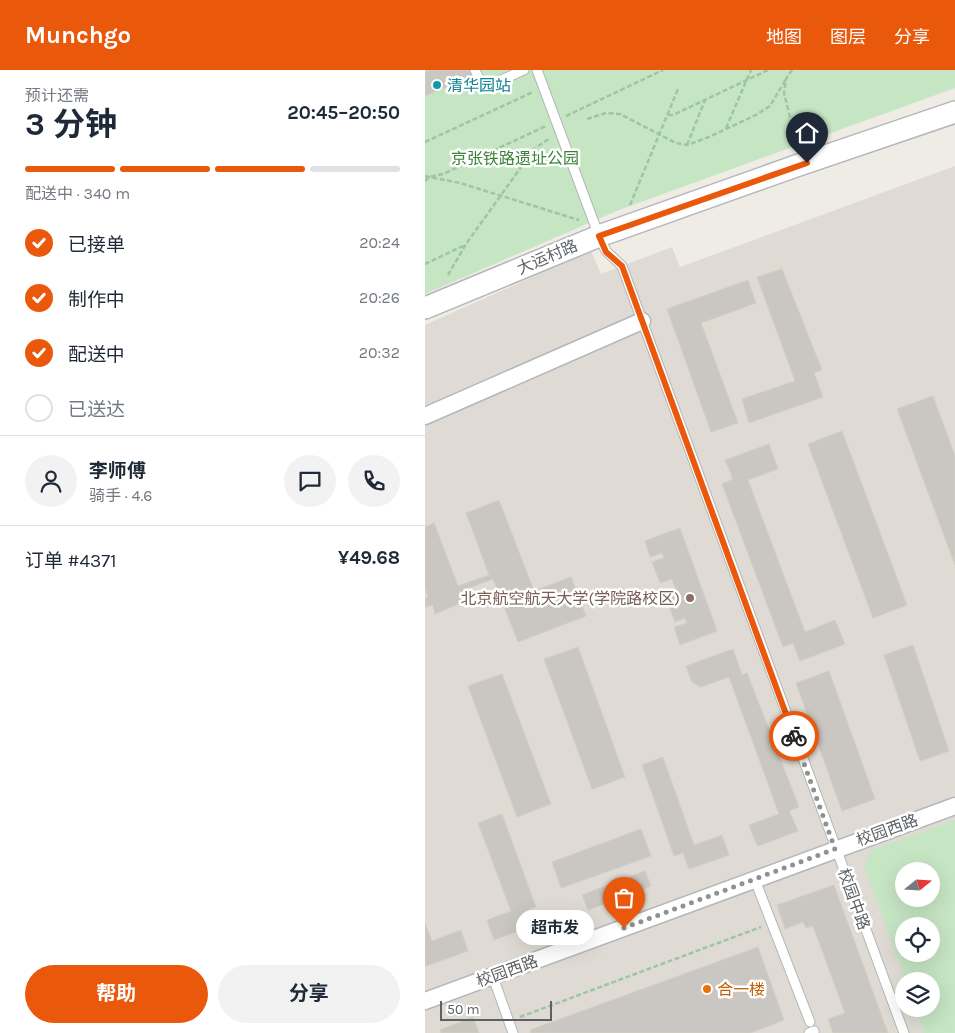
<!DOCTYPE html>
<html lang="zh">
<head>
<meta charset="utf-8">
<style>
  body { margin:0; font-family:Karla,"Noto Sans SC",sans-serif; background:#f2f2f3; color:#1f2937; height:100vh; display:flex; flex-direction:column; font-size:19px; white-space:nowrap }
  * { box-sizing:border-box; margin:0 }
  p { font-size:16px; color:#747a83 }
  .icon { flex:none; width:28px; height:28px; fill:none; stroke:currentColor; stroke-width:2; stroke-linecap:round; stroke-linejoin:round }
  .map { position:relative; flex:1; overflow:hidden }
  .details { display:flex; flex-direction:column; background:#fff; width:425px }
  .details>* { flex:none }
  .needle { width:32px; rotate:72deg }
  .fabs { position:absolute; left:470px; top:792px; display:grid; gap:10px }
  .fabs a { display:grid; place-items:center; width:45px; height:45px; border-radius:50%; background:#fff; box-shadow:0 5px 20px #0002; font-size:25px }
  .scale { position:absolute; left:15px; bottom:12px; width:112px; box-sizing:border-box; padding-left:5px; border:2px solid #5d6165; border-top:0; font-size:14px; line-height:18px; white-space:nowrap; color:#5d6165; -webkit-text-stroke:4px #fff; paint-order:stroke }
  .pin { position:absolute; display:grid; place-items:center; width:42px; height:42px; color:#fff; margin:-51px -21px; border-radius:50% 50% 50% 0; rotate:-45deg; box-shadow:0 0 5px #0007 }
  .pin .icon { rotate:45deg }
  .courier { position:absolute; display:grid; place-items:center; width:50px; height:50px; margin:-25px; border:4px solid #ea580c; border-radius:50%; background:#fff; color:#222; box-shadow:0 1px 6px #0007 }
  .bubble { position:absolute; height:35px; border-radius:18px; background:#fff; box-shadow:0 5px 20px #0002; font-size:16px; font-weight:700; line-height:35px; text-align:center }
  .head em { font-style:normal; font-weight:700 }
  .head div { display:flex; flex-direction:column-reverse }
  .head { display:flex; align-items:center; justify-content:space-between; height:85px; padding:0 25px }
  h1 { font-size:32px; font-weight:700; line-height:38px }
  .bar { display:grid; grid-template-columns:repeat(4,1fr); gap:8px 5px; align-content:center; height:60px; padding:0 25px }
  .bar i { height:6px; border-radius:4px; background:#e0e1e3 }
  .bar .active { background:#ea580c }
  .bar p { grid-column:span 4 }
  .line { display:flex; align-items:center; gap:12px; padding:0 25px; border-top:1px solid #e0e1e3 }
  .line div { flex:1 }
  .round { display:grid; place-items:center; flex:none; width:52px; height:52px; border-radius:26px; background:#f2f2f3 }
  ol { padding:0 25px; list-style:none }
  li { display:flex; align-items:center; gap:15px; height:55px }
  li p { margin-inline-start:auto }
  li .icon { padding:5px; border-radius:50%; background:#ea580c; color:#fff; stroke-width:4 }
  li:last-child { color:#747a83 }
  li i { width:28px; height:28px; border:2px solid #e0e1e3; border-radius:50% }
  .action { display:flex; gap:10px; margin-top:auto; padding:10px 25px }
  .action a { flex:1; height:58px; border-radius:30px; background:#ea580c; color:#fff; font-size:20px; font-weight:700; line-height:58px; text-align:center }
  .action a+a { background:#f2f2f3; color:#1f2937 }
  header { display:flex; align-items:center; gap:30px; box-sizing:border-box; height:70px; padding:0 25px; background:#ea580c; color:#fff }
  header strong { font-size:24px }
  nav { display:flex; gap:28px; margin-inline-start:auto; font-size:18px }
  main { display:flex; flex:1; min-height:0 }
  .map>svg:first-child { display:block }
  .education { fill:#dfdbd4; fill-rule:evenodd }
  .park { fill:#c6e5c3; fill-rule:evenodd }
  .building { fill:#cac7c2; stroke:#d3cec4 }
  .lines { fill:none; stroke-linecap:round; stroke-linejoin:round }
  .service-casing { stroke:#b3b6ba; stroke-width:11 }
  .minor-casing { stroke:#b3b6ba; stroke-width:19 }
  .tertiary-casing { stroke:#b3b6ba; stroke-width:24 }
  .path { stroke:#9dc6a6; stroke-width:2.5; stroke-dasharray:5 2.5; stroke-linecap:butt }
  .service { stroke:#fff; stroke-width:9 }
  .minor { stroke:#fff; stroke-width:16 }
  .tertiary { stroke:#fff; stroke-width:21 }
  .done { stroke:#909292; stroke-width:5; stroke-dasharray:0 9 }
  .route { stroke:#ea580c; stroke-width:6 }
  .culture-dot { fill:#0f9aa8; stroke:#fff; stroke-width:2 }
  .education-dot { fill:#8d6e63; stroke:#fff; stroke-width:2 }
  .food-dot { fill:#e8710a; stroke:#fff; stroke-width:2 }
  .labels { text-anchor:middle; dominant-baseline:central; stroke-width:5; stroke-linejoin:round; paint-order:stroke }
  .culture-label { font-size:16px; fill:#0d838f; stroke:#fff; text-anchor:start }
  .park-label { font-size:16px; fill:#3a8238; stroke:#fff }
  .street-label { font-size:16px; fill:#5d6165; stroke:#fff }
  .education-label { font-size:16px; fill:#785e54; stroke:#fff; text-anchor:end }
  .food-label { font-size:16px; fill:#c56008; stroke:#fff; text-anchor:start }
</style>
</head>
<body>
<header>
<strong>Munchgo</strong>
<nav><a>地图</a><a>图层</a><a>分享</a></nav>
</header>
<main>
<section class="details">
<div class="head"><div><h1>3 分钟</h1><p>预计还需</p></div><em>20:45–20:50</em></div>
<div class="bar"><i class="active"></i><i class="active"></i><i class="active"></i><i></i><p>配送中 · 340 m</p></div>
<ol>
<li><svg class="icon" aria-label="check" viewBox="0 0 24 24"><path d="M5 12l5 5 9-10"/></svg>已接单<p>20:24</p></li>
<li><svg class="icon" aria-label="check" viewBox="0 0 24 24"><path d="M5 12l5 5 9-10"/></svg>制作中<p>20:26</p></li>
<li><svg class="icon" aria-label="check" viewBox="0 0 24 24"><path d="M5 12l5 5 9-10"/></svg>配送中<p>20:32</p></li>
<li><i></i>已送达</li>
</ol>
<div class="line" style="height:90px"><a class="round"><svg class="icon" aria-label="person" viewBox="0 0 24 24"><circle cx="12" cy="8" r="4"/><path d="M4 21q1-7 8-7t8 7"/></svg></a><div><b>李师傅</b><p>骑手 · 4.6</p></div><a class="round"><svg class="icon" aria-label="chat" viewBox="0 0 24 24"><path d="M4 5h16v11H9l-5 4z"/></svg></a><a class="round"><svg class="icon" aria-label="phone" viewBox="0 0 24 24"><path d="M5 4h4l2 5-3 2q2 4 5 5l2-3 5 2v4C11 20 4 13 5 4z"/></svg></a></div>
<div class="line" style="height:65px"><div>订单 #4371</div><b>¥49.68</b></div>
<div class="action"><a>帮助</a><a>分享</a></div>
</section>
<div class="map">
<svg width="530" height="963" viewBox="0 0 530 963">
  <rect width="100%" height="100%" fill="#efece6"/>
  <path class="education" d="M530 96V963H0V255L166 181 176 204 247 177 255 197ZM479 801H506V829H479ZM479 856H506V884H479ZM479 911H506V939H479Z"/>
  <path class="park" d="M0 0H530V18L194 140 0 224Z
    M530 750V963H500L491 939H506V911H481L439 796 447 780ZM479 801H506V829H479ZM479 856H506V884H479Z"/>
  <path class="building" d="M5 0H46L48 5 0 26V2Z
    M357 199 397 300 389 303 398 327 324 353 317 329 370 311 332 207Z
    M323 210 331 233 276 253 313 353 286 362 242 239Z
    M508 326 530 386V495L472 339Z
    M417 361 482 535 448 548 383 374Z
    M344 374 353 399 323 410 380 562 410 550 420 574 375 591 368 573 358 577 297 414 308 409 300 390Z
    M74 430 109 521 146 507 161 546 93 572 68 509 34 522 38 532 10 544 8 535 0 537V528L3 527 0 518V457L9 453 33 516 64 505 41 443Z
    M255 458 292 561 255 575 249 557 262 553 260 548 250 552 240 524 251 520 247 509 235 513 227 492 239 488 237 483 225 487 220 471Z
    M488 575 524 681 495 691 459 585Z
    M153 577 200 707 167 719 119 589Z
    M308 579 317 605 322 603 374 737 364 741 373 761 333 776 330 771 324 755 354 744 304 607 276 617 267 612 261 596Z
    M404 601 450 729 417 741 371 613Z
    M77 604 126 734 92 747 43 616Z
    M238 687 269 775 297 765 304 785 264 799 258 783 249 786 217 695Z
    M77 744 111 837 100 841 105 857 69 870 62 850 86 841 53 753Z
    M216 759 226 786 136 818 127 792Z
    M220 801 226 816 163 840 157 825Z
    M409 815 463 963H408L403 949 420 943 388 856 381 858 378 852 360 859 352 835Z
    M0 853 7 871 36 860 43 881 1 896 0 893Z
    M333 877 359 950 325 963H106L105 960Z
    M48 947 54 963H16L15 960Z"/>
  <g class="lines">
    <defs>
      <path id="service" d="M50 0 58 18 99 0
        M112 0 174 166 181 181 197 196 479 963
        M330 810 385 952
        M68 907 88 963
        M384 963 389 961V963"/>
      <path id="minor" d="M0 346 217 251
        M0 931 530 736"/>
      <path id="tertiary" d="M0 238 174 166 371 96 530 42"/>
    </defs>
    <use href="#service" class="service-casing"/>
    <use href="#minor" class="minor-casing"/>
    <use href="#tertiary" class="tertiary-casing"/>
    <path class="path" d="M367 0 361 9 359 23 365 47 376 77
      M243 45H248L343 0
      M141 46 238 0
      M162 49 181 43 195 44 251 73 262 75 284 67 331 45 345 36 361 9
      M301 58 326 0
      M0 72 108 22
      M262 75 280 30
      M0 106 35 113 154 150
      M0 111 4 107 18 104 121 56
      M205 135 253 19
      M0 194 40 175
      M23 205 41 174 109 79 125 68
      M95 947 336 857"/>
    <use href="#service" class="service"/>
    <use href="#minor" class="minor"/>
    <use href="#tertiary" class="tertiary"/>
  </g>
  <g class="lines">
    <path class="done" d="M199 858 410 779 369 666"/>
    <path class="route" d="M369 666 197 196 181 182 174 166 382 93"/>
  </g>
  <circle class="culture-dot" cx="12" cy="15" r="5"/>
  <circle class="education-dot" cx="265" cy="528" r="5"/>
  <circle class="food-dot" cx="282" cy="919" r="5"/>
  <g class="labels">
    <g class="culture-label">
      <text x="22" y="15">清华园站</text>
    </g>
    <g class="park-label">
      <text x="90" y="88">京张铁路遗址公园</text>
    </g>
    <g class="street-label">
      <text transform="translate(122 187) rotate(-23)">大运村路</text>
      <text transform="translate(462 760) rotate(-20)">校园西路</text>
      <text transform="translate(429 829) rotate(70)">校园中路</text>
      <text transform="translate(82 901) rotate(-20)">校园西路</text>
    </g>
    <g class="education-label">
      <text x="255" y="528">北京航空航天大学(学院路校区)</text>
    </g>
    <g class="food-label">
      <text x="292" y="919">合一楼</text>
    </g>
  </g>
</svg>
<div class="fabs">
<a><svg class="needle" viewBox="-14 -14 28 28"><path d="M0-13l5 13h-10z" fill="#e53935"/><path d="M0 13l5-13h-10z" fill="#747a83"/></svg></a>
<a><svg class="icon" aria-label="locate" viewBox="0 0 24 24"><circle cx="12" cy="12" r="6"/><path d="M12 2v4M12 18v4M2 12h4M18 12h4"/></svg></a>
<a><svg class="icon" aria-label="layers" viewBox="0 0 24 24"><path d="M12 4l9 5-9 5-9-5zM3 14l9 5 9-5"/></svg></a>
</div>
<div class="scale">50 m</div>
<div class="pin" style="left:199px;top:858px;background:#ea580c"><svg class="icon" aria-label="bag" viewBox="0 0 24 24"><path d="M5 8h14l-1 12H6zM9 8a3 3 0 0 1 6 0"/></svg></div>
<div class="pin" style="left:382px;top:93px;background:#1f2937"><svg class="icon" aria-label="home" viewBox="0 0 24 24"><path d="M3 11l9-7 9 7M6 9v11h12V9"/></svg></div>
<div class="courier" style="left:369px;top:666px"><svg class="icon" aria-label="bike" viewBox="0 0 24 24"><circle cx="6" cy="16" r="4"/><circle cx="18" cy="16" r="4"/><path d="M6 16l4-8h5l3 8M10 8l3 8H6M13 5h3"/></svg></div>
<div class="bubble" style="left:91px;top:840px;width:78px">超市发</div>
</div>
</main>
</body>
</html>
